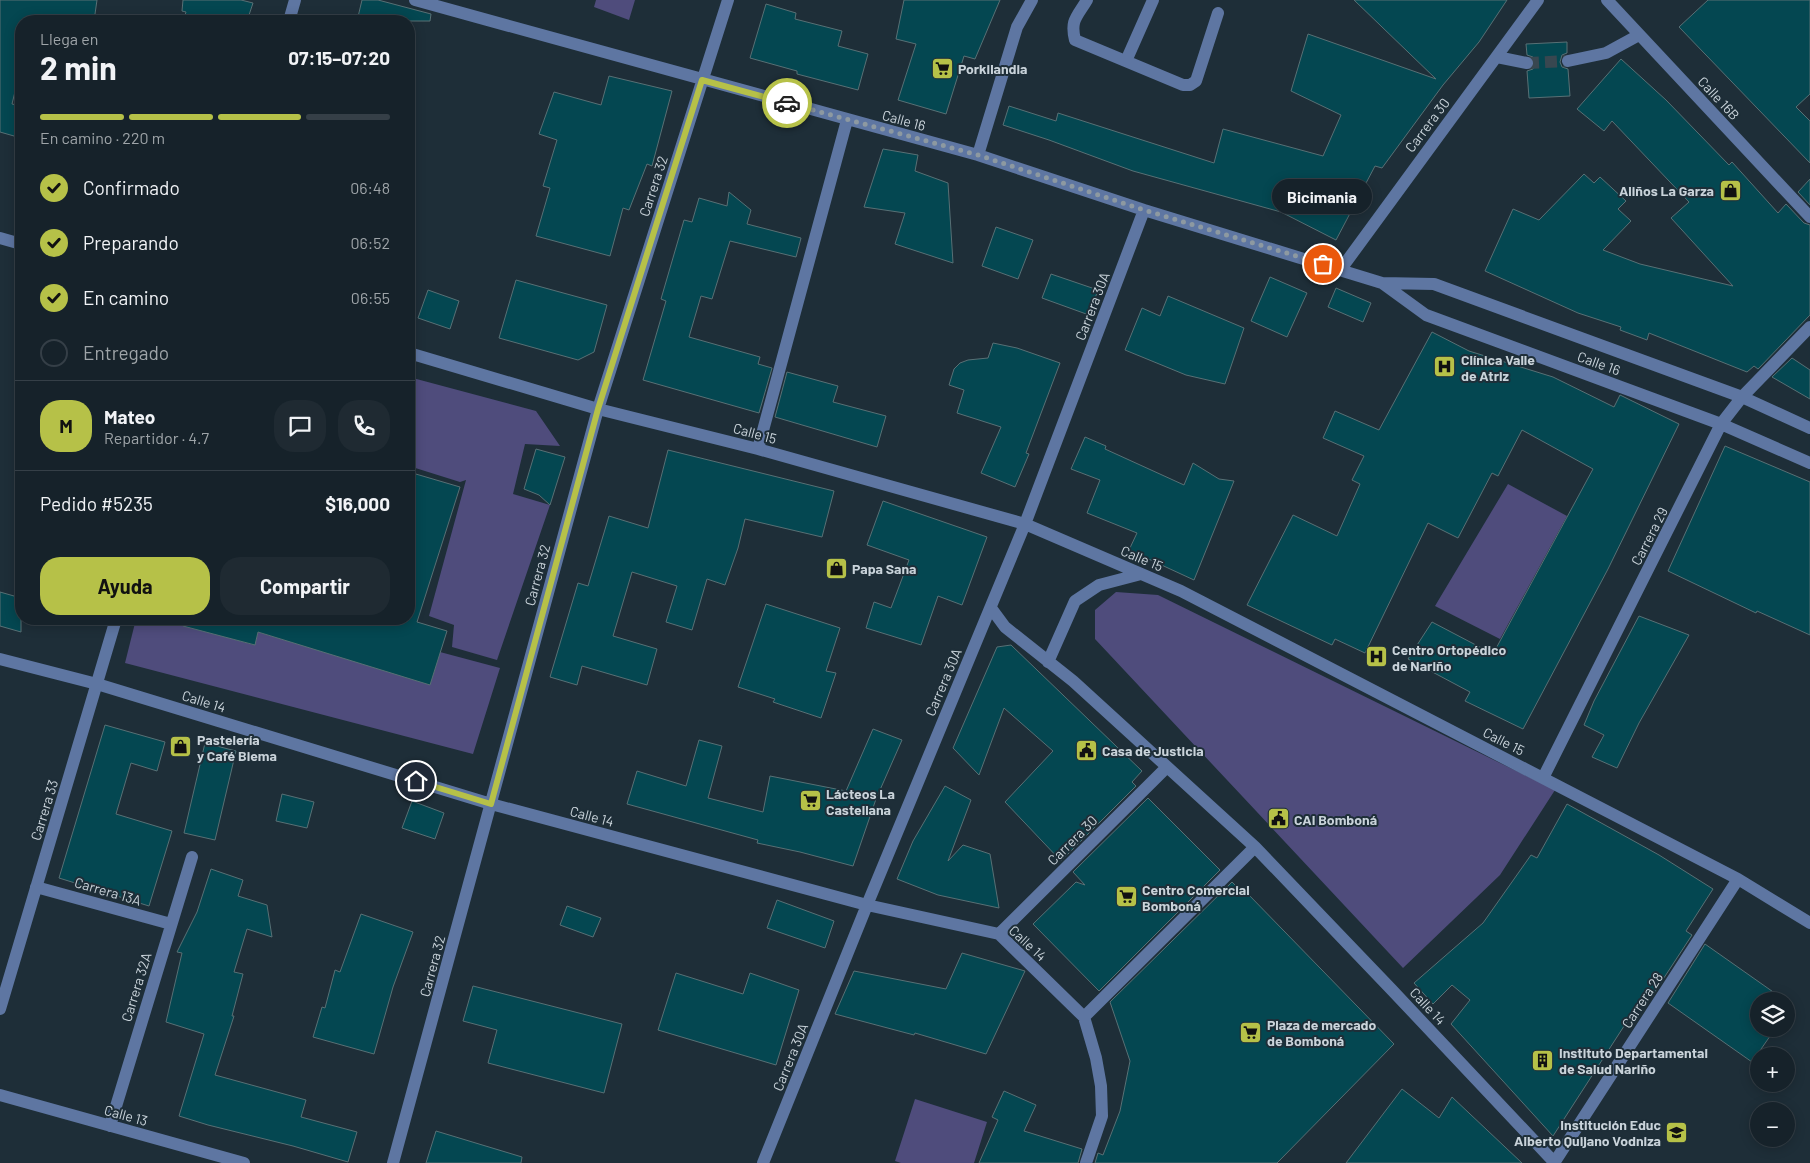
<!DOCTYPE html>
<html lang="es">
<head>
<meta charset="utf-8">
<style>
  body { margin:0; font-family:Barlow,sans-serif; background:#1f2a32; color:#f1f3f6; height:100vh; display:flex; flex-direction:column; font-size:19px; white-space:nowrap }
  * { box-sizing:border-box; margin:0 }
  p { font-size:16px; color:#9ea4a8 }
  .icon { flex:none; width:28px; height:28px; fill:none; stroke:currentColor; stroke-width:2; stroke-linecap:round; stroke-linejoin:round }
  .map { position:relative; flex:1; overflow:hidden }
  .details { position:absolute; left:15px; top:15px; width:400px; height:610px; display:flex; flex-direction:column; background:#16222a; border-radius:20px; box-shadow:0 2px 12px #0003,0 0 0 1px #353f47 }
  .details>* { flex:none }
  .tools { position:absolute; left:1750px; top:992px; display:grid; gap:10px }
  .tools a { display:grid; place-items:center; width:45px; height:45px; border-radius:50%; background:#16222a; box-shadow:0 2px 12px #0003,0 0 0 1px #353f47; font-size:25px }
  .pin { position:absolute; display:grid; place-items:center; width:42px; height:42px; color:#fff; margin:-21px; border:2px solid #fff; border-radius:50%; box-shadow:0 1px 5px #0007 }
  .courier { position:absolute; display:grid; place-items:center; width:50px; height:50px; margin:-25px; border:4px solid #b6c148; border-radius:50%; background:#fff; color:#222; box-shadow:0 1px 6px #0007 }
  .bubble { position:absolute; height:35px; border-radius:18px; background:#16222a; box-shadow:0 2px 12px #0003,0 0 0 1px #353f47; font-size:16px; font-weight:700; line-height:35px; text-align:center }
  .summary em { font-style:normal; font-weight:700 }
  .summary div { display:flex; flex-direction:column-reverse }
  .summary { display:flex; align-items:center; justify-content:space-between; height:85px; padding:0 25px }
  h1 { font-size:32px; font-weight:700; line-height:38px }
  .bar { display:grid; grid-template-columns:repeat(4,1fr); gap:8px 5px; align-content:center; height:60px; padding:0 25px }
  .bar i { height:6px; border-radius:4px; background:#353f47 }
  .bar .current { background:#b6c148 }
  .bar p { grid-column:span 4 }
  .line { display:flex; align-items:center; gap:12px; padding:0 25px; border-top:1px solid #353f47 }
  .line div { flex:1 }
  .round { display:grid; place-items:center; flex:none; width:52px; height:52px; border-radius:20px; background:#1f2a32 }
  ol { padding:0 25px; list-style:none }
  li { display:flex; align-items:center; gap:15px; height:55px }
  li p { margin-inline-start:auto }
  li .icon { padding:5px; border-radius:50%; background:#b6c148; color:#111; stroke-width:4 }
  li:last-child { color:#9ea4a8 }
  li i { width:28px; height:28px; border:2px solid #353f47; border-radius:50% }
  .cta { display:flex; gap:10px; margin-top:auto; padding:10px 25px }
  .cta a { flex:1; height:58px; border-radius:20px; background:#b6c148; color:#111; font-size:20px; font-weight:700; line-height:58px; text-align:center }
  .cta a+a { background:#1f2a32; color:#f1f3f6 }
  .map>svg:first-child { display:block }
  .green { fill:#4f4c7c }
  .building { fill:#044751; stroke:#587075 }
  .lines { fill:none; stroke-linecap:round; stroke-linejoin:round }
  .minor-tunnel { stroke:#384750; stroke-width:12; stroke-dasharray:12 6; stroke-linecap:butt }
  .minor { stroke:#5e76a2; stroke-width:12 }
  .done { stroke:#8d99a1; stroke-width:5; stroke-dasharray:0 9 }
  .route { stroke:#b6c148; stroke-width:6 }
  .labels { text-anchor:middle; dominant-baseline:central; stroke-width:4; stroke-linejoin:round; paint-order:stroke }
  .poi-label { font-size:14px; font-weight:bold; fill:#c9d3da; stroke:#1e2e38; text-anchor:start }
  .street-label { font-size:14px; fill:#c9d3da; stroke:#1e2e38 }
</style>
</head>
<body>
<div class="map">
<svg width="1810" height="1163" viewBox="0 0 1810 1163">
  <rect width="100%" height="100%" fill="#1e2e38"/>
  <path class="green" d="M596 0H635L629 20 594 7Z
    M409 377 536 411 560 446 525 444 513 494 550 505 497 660 452 647 454 625 429 616 466 480 460 482 409 466Z
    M1508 484 1567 516 1500 639 1435 606Z
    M1116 592 1158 595 1555 790 1500 875 1403 968 1095 639V610Z
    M136 619H212L208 632 254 645 258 632 430 684 440 652 500 668 473 754 125 663Z
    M915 1099 987 1122 974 1163H901L895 1161Z"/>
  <path class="building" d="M0 0H97L94 21H21V67L12 104 21 106V138L0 132Z
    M183 0H241L253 3 247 21H237L214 17 213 21H183L186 12 182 11Z
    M362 0H378L431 14 430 21H357Z
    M904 0H1000L975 59 964 56 946 114 898 100 916 44 896 39Z
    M1354 0H1507L1479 42 1443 85 1382 168 1375 166 1336 240 1281 212 1133 171 1049 140 1003 125 1009 106 1056 121 1058 113 1214 163 1223 129 1323 156 1341 115 1291 91 1308 34 1436 79Z
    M1708 0H1810V94L1796 107 1810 121V163L1679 27Z
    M766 4 796 13 795 19 842 31 838 46 868 54 858 90 797 74V71L750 58Z
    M1567 42V53L1562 55 1560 62 1562 67 1568 69 1570 96 1529 98 1527 71 1533 69 1535 64 1533 57 1527 55 1526 44Z
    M1621 59 1666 100 1729 165 1732 162 1778 213 1786 204 1804 223 1810 225V315L1758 369 1754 366 1747 372 1649 333 1647 340 1620 330 1621 327 1578 313 1485 271 1513 209 1539 220 1584 174 1594 183 1600 177 1626 201 1618 209 1631 221 1603 250 1640 264 1733 286 1671 218 1689 202 1612 121 1604 131 1577 109Z
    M609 76 672 91 652 166 647 164 629 210 623 208 610 256 536 236 550 188 543 186 557 140 539 134 554 92 601 105Z
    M883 149 918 155 915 171 948 183 953 263 895 244 905 213 864 207Z
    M1810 179V205L1798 192Z
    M729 192 751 210 747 224 801 238 796 257 730 241 712 299 701 296 689 337 760 357 758 364 772 368 759 413 643 380 666 301 661 299 684 220 692 222 699 198 727 206Z
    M996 227 1033 240 1018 279 982 266Z
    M1051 274 1098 290 1089 315 1042 298Z
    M1270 277 1307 293 1287 337 1251 321Z
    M516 280 607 305 594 352 578 360 499 338Z
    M1336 288 1371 303 1363 322 1328 307Z
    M428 290 459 301 450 329 418 318Z
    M1168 296 1244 328 1225 384 1186 375 1125 350 1142 308 1160 316Z
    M1432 332 1469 351 1553 377 1614 407 1620 395 1679 424 1608 569 1523 729 1465 701 1470 692 1408 659 1432 622 1493 654 1593 469 1522 430 1498 476 1492 473 1458 538 1428 523 1365 653 1335 639 1332 645 1247 605 1293 515 1337 536 1360 484 1352 480 1364 456 1323 438 1335 411 1379 430Z
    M993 343 1017 348 1060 363 1026 453 1029 454 1015 487 981 473 1001 427 957 413 964 390 949 385 954 369 960 363 968 360 988 358Z
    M1792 358 1810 370V399L1772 377Z
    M787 372 838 386 833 402 886 416 877 447 775 417Z
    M1085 437 1106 446 1105 449 1184 485 1193 463 1219 479 1234 481 1194 580 1129 550 1137 533 1087 513 1100 480 1071 469Z
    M1725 446 1810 482V635L1757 611 1756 613 1668 571Z
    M536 449 565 457 550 505 539 495 524 489Z
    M668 450 834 491 822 537 745 519 738 548 725 585 707 579 692 630 666 622 677 586 632 572 613 636 657 649 647 685 582 666 577 685 550 677 578 583 588 586 609 516 648 528Z
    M409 472 460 487 417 622 447 631 430 685 258 632 255 645 183 626 184 619H409Z
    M883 501 987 537 962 605 938 596 921 645 866 628 874 602 891 608 909 560 867 545Z
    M0 592 21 598V632L0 626Z
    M766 604 840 628 826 671 836 673 821 718 773 702 775 699 738 687Z
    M1639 616 1689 635 1639 723 1617 768 1592 757 1604 735 1584 725 1594 701Z
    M1011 645 1142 771 1132 782 1136 786 1061 861 1005 802 1053 751 1004 708 979 775 953 748 997 647Z
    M105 725 165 742 157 771 131 763 116 814 172 831 149 906 59 878Z
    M873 729 902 740 876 799 853 866 800 852 757 843 758 840 627 804 637 771 686 786 699 740 722 746 708 798 763 812 770 776 846 791Z
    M205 743 236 751 215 840 184 833Z
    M945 786 971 800 948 861 963 845 990 854 999 908 938 895 897 879 913 841Z
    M282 794 314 802 307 828 276 821Z
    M1148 798 1220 870 1099 991 1033 924 1076 882 1085 885 1073 872Z
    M412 801 444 813 435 839 402 828Z
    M1567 804 1659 855 1713 889 1686 931 1692 935 1654 993 1648 989 1553 1136 1451 1024 1470 1000 1452 985 1433 1004 1414 983 1483 923 1531 855 1537 858Z
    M211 869 243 880 238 896 267 905 272 937 247 929 234 972 243 974 232 1016H234L215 1075 306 1100 301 1117 357 1132 348 1162 293 1146 208 1125 179 1116 204 1034 166 1022 182 953 177 952 197 912Z
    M1232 882 1245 895 1247 893 1394 1044 1277 1163H1095L1098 1153 1103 1155 1120 1111 1130 1061 1110 1002Z
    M777 900 834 921 825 948 767 928Z
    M567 906 601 918 593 937 560 925Z
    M361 914 413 932 393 987 374 1054 313 1037 322 1007 325 1008 335 970 340 972Z
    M1705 944 1786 1001H1759V1029H1775L1752 1062 1668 1003Z
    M962 953 1025 971 986 1054 915 1033 914 1035 835 1014 854 971 946 989Z
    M676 973 743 994 750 973 799 990 776 1065 658 1030Z
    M473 986 622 1024 604 1093 488 1063 497 1030 463 1021Z
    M1402 1089 1439 1118 1452 1097 1522 1163H1346Z
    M1004 1091 1036 1105 1024 1131 1082 1149 1078 1163H979L998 1120 992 1117Z
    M436 1131 522 1157 521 1163H426Z"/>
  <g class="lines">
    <path class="minor-tunnel" d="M1527 63 1568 61"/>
    <path class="minor" d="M415 0 978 155 1144 210 1382 283 1434 284 1742 397 1810 428
      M1087 0C1077 17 1070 20 1075 40L1183 85H1190L1196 81 1218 13
      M1607 0 1810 217
      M289 21 295 0
      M1497 57 1527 63
      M1126 61 1153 0
      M1568 61 1606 53 1639 35
      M978 155 1017 27 1032 0
      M0 238 21 244
      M1341 269 1538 0
      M1382 283 1426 315 1721 424 1810 463
      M409 353 598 409 758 449 1025 524 1181 591 1738 879 1810 923
      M758 449 847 120
      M991 608 1005 627 1073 681 1255 847 1391 989 1555 1163
      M0 659 97 684 491 804 867 905 999 934 1084 1017 1096 1058 1101 1086 1102 1116 1086 1163
      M1048 662 1075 601 1099 585 1141 574
      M1543 778 1721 424 1742 397 1810 327
      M36 887 171 924
      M999 934 1167 767
      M0 1009 116 619
      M1084 1017 1255 847
      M0 1095 244 1163
      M110 1126 192 857
      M393 1163 598 409 728 0
      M763 1163 867 905 1025 524 1144 210
      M1554 1163 1738 879"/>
  </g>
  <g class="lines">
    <path class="done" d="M787 103 978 155 1144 210 1323 264"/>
    <path class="route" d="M416 781 491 804 598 409 702 80 787 103"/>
  </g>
  <defs>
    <symbol id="supermarket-square" viewBox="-11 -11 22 22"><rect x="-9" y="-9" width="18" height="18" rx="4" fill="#b6c148" stroke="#1e2e38"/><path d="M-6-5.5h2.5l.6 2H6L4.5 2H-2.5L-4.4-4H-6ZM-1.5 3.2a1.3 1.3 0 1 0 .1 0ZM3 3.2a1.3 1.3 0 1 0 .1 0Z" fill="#111"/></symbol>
    <symbol id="shop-square" viewBox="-11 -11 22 22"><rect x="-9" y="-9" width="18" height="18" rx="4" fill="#b6c148" stroke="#1e2e38"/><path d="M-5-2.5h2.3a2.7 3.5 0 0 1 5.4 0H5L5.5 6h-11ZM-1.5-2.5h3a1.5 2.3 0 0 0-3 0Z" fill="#111"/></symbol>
    <symbol id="hospital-square" viewBox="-11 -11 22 22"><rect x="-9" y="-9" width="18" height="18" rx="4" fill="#b6c148" stroke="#1e2e38"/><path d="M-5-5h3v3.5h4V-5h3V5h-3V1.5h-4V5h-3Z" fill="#111"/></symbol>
    <symbol id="civic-square" viewBox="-11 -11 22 22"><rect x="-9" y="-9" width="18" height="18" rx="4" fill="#b6c148" stroke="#1e2e38"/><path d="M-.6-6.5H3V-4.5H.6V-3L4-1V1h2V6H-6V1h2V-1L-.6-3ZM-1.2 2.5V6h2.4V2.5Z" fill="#111"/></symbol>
    <symbol id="building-square" viewBox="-11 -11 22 22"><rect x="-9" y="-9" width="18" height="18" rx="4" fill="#b6c148" stroke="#1e2e38"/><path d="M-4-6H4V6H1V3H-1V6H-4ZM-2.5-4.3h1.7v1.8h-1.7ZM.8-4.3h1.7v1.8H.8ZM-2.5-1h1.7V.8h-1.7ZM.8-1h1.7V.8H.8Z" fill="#111"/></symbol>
    <symbol id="school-square" viewBox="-11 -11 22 22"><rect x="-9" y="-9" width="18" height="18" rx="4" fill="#b6c148" stroke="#1e2e38"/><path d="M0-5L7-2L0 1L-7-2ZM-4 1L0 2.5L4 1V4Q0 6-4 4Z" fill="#111"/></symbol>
  </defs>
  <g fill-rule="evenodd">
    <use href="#supermarket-square" x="930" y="56" width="25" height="25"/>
    <use href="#shop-square" x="1718" y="178" width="25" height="25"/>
    <use href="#hospital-square" x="1432" y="354" width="25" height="25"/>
    <use href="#shop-square" x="824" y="556" width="25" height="25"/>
    <use href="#hospital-square" x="1364" y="644" width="25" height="25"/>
    <use href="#shop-square" x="168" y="734" width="25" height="25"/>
    <use href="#civic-square" x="1074" y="738" width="25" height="25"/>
    <use href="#supermarket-square" x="798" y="788" width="25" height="25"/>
    <use href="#civic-square" x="1266" y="806" width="25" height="25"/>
    <use href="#supermarket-square" x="1114" y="884" width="25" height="25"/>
    <use href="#supermarket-square" x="1238" y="1020" width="25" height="25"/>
    <use href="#building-square" x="1530" y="1048" width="25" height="25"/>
    <use href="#school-square" x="1664" y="1120" width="25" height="25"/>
  </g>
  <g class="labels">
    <g class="poi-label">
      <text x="958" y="68">Porkilandia</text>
      <text x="1714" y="190" text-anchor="end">Aliños La Garza</text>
      <text x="1461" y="359">Clínica Valle<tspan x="1461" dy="16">de Atriz</tspan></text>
      <text x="852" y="568">Papa Sana</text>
      <text x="1392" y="649">Centro Ortopédico<tspan x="1392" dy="16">de Nariño</tspan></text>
      <text x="197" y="739">Pastelería<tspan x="197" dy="16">y Café Biema</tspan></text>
      <text x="1102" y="750">Casa de Justicia</text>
      <text x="826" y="793">Lácteos La<tspan x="826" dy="16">Castellana</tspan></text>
      <text x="1294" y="819">CAI Bomboná</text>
      <text x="1142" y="889">Centro Comercial<tspan x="1142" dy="16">Bomboná</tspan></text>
      <text x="1267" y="1024">Plaza de mercado<tspan x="1267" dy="16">de Bomboná</tspan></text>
      <text x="1559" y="1052">Instituto Departamental<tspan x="1559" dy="16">de Salud Nariño</tspan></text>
      <text x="1661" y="1124" text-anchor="end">Institución Educ<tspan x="1661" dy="16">Alberto Quijano Vodniza</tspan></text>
    </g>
    <g class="street-label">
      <text transform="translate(1719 98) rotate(47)">Calle 16B</text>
      <text transform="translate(904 120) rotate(15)">Calle 16</text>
      <text transform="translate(1427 125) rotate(-53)">Carrera 30</text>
      <text transform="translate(653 186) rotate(-72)">Carrera 32</text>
      <text transform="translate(1092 306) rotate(-69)">Carrera 30A</text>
      <text transform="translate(1599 363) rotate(20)">Calle 16</text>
      <text transform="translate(755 433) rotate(15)">Calle 15</text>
      <text transform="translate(1649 536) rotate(-63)">Carrera 29</text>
      <text transform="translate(1142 558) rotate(23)">Calle 15</text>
      <text transform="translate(537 575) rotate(-75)">Carrera 32</text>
      <text transform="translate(943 682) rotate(-67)">Carrera 30A</text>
      <text transform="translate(204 701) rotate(17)">Calle 14</text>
      <text transform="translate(1504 741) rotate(27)">Calle 15</text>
      <text transform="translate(44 810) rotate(-73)">Carrera 33</text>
      <text transform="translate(592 816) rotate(15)">Calle 14</text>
      <text transform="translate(1072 840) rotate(-45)">Carrera 30</text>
      <text transform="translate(108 891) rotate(16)">Carrera 13A</text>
      <text transform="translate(1028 943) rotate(43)">Calle 14</text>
      <text transform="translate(432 966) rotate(-75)">Carrera 32</text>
      <text transform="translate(136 987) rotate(-73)">Carrera 32A</text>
      <text transform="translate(1642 1000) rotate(-57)">Carrera 28</text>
      <text transform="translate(1428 1006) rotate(47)">Calle 14</text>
      <text transform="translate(790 1057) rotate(-68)">Carrera 30A</text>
      <text transform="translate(126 1115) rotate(15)">Calle 13</text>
    </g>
  </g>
</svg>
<div class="tools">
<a><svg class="icon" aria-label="layers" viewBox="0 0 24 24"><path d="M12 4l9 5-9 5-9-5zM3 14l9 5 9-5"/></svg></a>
<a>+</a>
<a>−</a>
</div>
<div class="pin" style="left:1323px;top:264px;background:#ea580c"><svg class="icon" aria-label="bag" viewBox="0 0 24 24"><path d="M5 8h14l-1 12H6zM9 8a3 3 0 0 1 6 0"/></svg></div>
<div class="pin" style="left:416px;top:781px;background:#1f2937"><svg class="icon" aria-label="home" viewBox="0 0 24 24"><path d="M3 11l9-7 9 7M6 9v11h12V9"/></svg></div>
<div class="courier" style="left:787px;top:103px"><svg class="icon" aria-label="car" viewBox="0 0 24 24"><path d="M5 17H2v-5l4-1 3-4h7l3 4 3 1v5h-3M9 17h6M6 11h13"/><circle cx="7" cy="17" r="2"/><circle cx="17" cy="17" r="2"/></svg></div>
<div class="bubble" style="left:1272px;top:179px;width:100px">Bicimania</div>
<section class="details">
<div class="summary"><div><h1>2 min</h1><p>Llega en</p></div><em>07:15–07:20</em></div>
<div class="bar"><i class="current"></i><i class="current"></i><i class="current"></i><i></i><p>En camino · 220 m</p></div>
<ol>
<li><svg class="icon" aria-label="check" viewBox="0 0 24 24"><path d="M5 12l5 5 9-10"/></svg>Confirmado<p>06:48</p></li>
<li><svg class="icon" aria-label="check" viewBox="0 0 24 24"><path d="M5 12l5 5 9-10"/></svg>Preparando<p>06:52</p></li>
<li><svg class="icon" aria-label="check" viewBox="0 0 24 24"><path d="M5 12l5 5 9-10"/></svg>En camino<p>06:55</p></li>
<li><i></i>Entregado</li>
</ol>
<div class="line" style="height:90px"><b class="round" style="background:#b6c148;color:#111">M</b><div><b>Mateo</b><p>Repartidor · 4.7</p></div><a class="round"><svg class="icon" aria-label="chat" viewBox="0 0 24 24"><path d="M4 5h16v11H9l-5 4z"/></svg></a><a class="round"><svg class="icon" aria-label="phone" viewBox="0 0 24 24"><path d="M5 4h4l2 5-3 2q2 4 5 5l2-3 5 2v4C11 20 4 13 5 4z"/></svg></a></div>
<div class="line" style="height:65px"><div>Pedido #5235</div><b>$16,000</b></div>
<div class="cta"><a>Ayuda</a><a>Compartir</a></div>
</section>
</div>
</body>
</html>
